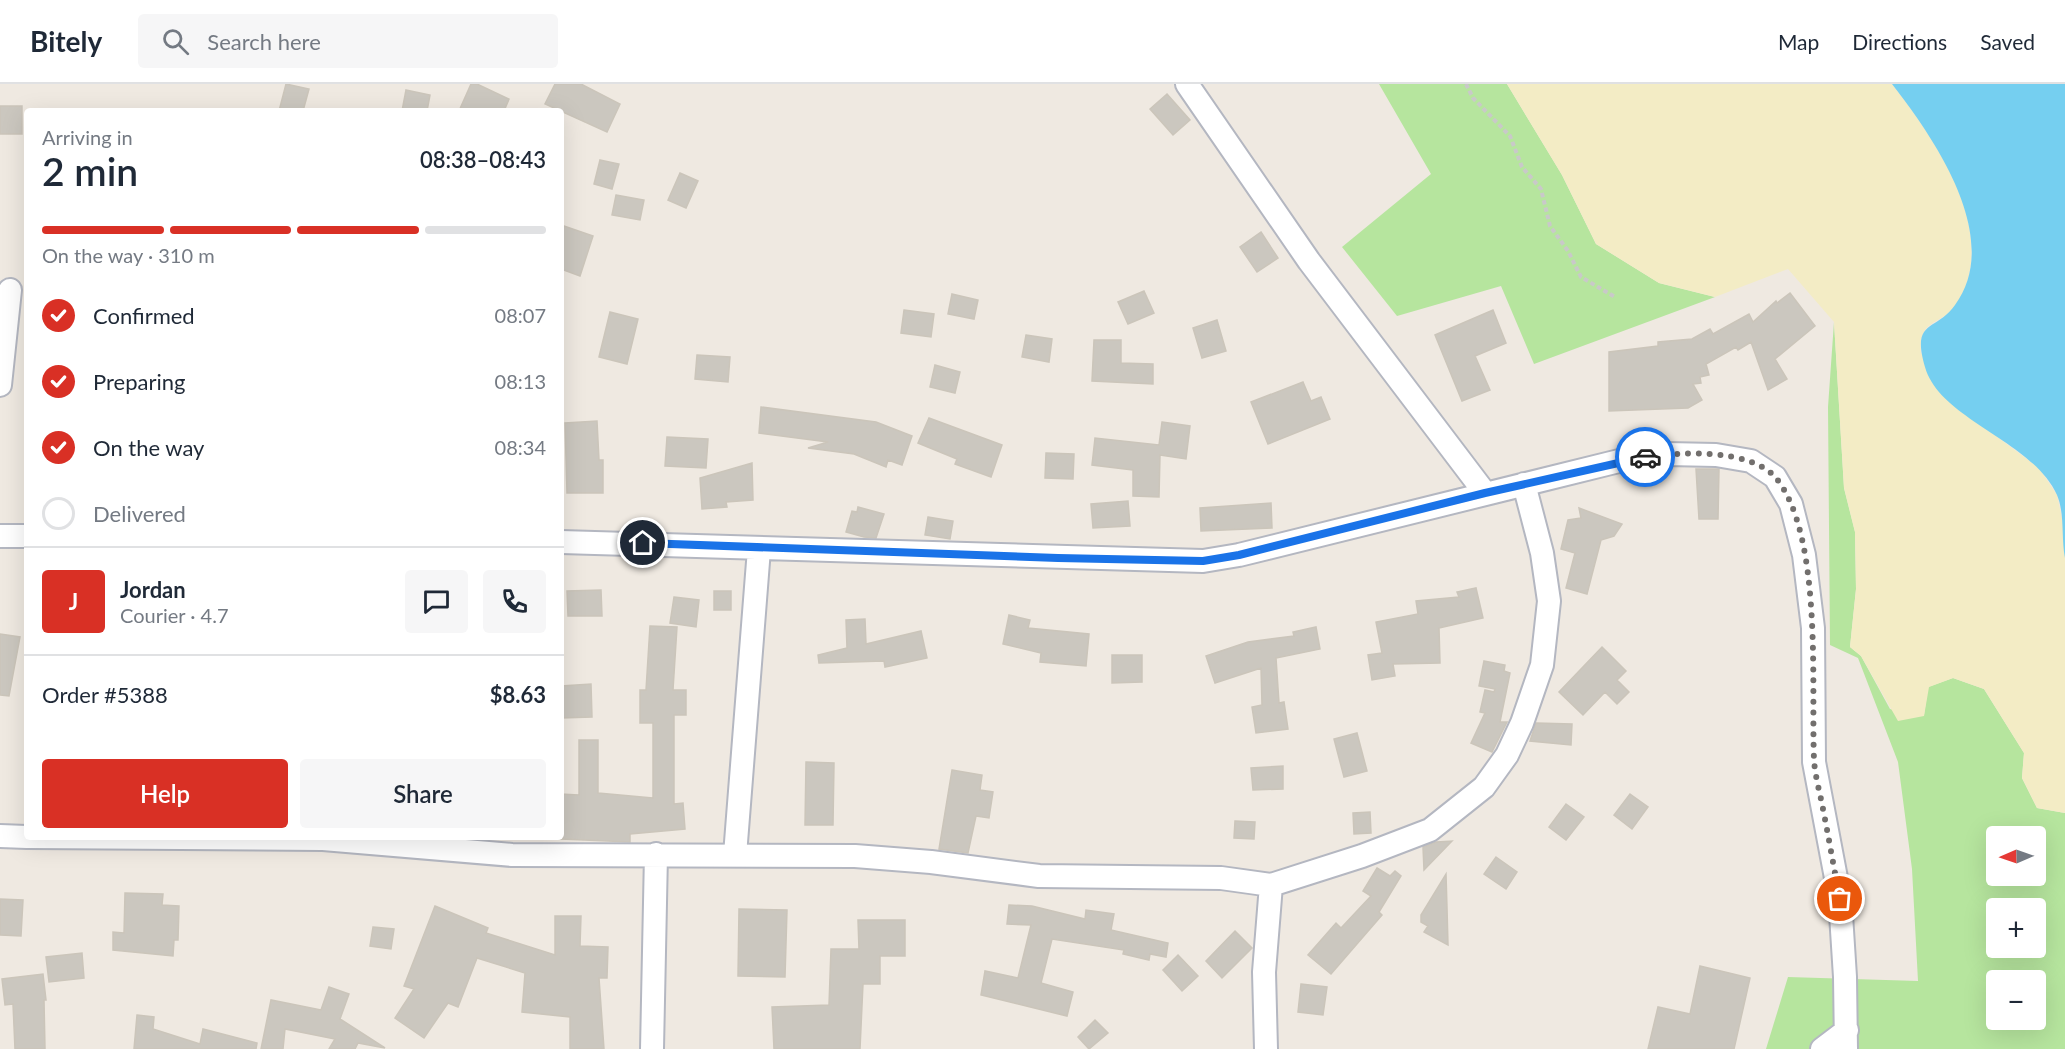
<!DOCTYPE html>
<html lang="en">
<head>
<meta charset="utf-8">
<style>
  body { margin:0; font-family:Lato,sans-serif; background:#f6f6f7; color:#1f2937; height:100vh; display:flex; flex-direction:column; font-size:22px; white-space:nowrap }
  * { box-sizing:border-box; margin:0 }
  p { font-size:20px; color:#747a83 }
  .icon { flex:none; width:33px; height:33px; fill:none; stroke:currentColor; stroke-width:2; stroke-linecap:round; stroke-linejoin:round }
  .map { position:relative; flex:1; overflow:hidden }
  .side { position:absolute; left:24px; top:24px; width:540px; height:732px; display:flex; flex-direction:column; background:#fff; border-radius:6px; box-shadow:0 6px 24px #0002 }
  .side>* { flex:none }
  .needle { width:39px; rotate:268deg }
  .tools { position:absolute; left:1986px; top:742px; display:grid; gap:12px }
  .tools a { display:grid; place-items:center; width:60px; height:60px; border-radius:6px; background:#fff; box-shadow:0 6px 24px #0002; font-size:30px }
  .pin { position:absolute; display:grid; place-items:center; width:51px; height:51px; color:#fff; margin:-26px; border:3px solid #fff; border-radius:50%; box-shadow:0 2px 6px #0007 }
  .courier { position:absolute; display:grid; place-items:center; width:60px; height:60px; margin:-30px; border:4px solid #1a73e8; border-radius:50%; background:#fff; color:#222; box-shadow:0 2px 8px #0007 }
  .overview em { font-style:normal; font-weight:600 }
  .overview div { display:flex; flex-direction:column-reverse }
  .overview { display:flex; align-items:center; justify-content:space-between; height:102px; padding:0 18px }
  h1 { font-size:39px; font-weight:600; line-height:45px }
  .bar { display:grid; grid-template-columns:repeat(4,1fr); gap:9px 6px; align-content:center; height:72px; padding:0 18px }
  .bar i { height:8px; border-radius:4px; background:#e0e1e3 }
  .bar .active { background:#d93025 }
  .bar p { grid-column:span 4 }
  .line { display:flex; align-items:center; gap:15px; padding:0 18px; border-top:2px solid #e0e1e3 }
  .line div { flex:1 }
  .round { display:grid; place-items:center; flex:none; width:63px; height:63px; border-radius:6px; background:#f6f6f7 }
  ol { padding:0 18px; list-style:none }
  li { display:flex; align-items:center; gap:18px; height:66px }
  li p { margin-inline-start:auto }
  li .icon { padding:6px; border-radius:50%; background:#d93025; color:#fff; stroke-width:4 }
  li:last-child { color:#747a83 }
  li i { width:33px; height:33px; border:3px solid #e0e1e3; border-radius:50% }
  .cta { display:flex; gap:12px; margin-top:auto; padding:12px 18px }
  .cta a { flex:1; height:69px; border-radius:6px; background:#d93025; color:#fff; font-size:24px; font-weight:600; line-height:69px; text-align:center }
  .cta a+a { background:#f6f6f7; color:#1f2937 }
  header { display:flex; align-items:center; gap:36px; box-sizing:border-box; height:84px; padding:0 30px; background:#fff; border-bottom:2px solid #e0e1e3 }
  header strong { font-size:28px }
  nav { display:flex; gap:33px; margin-inline-start:auto; font-size:21px }
  .search { width:420px; height:54px; background:#f6f6f7; display:flex; align-items:center; gap:15px; box-sizing:border-box; padding:0 21px; border-radius:6px; color:#747a83; font-size:22px }
  .map>svg:first-child { display:block }
  .green { fill:#b6e59e; fill-rule:evenodd }
  .sand { fill:#f3ecc5 }
  .water { fill:#75cff0 }
  .building { fill:#cbc7bf; stroke:#cbc5ba; stroke-width:1.5 }
  .lines { fill:none; stroke-linecap:round; stroke-linejoin:round }
  .minor-casing { stroke:#b4b7c1; stroke-width:26 }
  .path { stroke:#c9c9c9; stroke-width:4; stroke-dasharray:4.5 3; stroke-linecap:butt }
  .minor { stroke:#fff; stroke-width:22 }
  .done { stroke:#726f6d; stroke-width:6; stroke-dasharray:0 10.8 }
  .route { stroke:#1a73e8; stroke-width:8 }
</style>
</head>
<body>
<header>
<strong>Bitely</strong>
<div class="search"><svg class="icon" aria-label="search" viewBox="0 0 24 24"><circle cx="10" cy="10" r="6"/><path d="M15 15l6 6"/></svg>Search here</div>
<nav><a>Map</a><a>Directions</a><a>Saved</a></nav>
</header>
<div class="map">
<svg width="2065" height="965" viewBox="0 0 2065 965">
  <rect width="100%" height="100%" fill="#efe9e1"/>
  <path class="green" d="M1379 0H1507L1562 91 1596 160 1659 199 1715 213 1534 280 1501 202 1397 232 1342 163 1431 90Z
    M1834 238 1844 404 1855 448 1856 505 1850 563 1861 572 1890 625 1924 631 1928 603 1953 594 1984 605 2024 669 2022 694 2037 724 2065 729V965H1766L1788 893 1918 897 1912 785 1898 678 1858 574 1830 561 1828 323ZM1996 753H2036V792H1996ZM1996 825H2036V864H1996ZM1996 897H2036V936H1996Z"/>
  <path class="sand" d="M1507 0H1892C1936 56 2002 151 1956 221 1941 242 1918 234 1921 269L1965 329 2039 384 2057 411 2063 439 2065 474V729L2037 724 2022 694 2024 669 1984 605 1953 594 1929 603 1924 632 1898 637 1861 572 1850 563 1856 505 1855 448 1844 404 1834 238 1788 185 1715 213 1659 199 1596 160 1562 91Z"/>
  <path class="water" d="M1892 0H2065V474C2061 453 2065 430 2057 411 2032 356 1940 336 1925 283 1911 235 1936 248 1955 221 2004 154 1934 54 1892 0Z"/>
  <path class="building" d="M286 0 309 5 303 27H279Z
    M471 0H477L509 15 504 27H459Z
    M555 0H581L620 20 607 48 545 20Z
    M406 6 430 11 427 27H402Z
    M1167 10 1190 36 1173 51 1150 25Z
    M0 22H22V50H0Z
    M600 76 619 80 612 105 594 100Z
    M680 89 698 97 686 124 668 116Z
    M616 111 644 116 640 136 612 131Z
    M561 141 593 152 580 192 561 185Z
    M1261 148 1278 174 1257 188 1240 163Z
    M1144 207 1154 229 1128 240 1118 218Z
    M1790 209 1815 242 1775 275 1787 295 1768 306 1751 258 1738 266 1736 263 1706 280 1709 291 1700 293 1701 299 1693 300 1702 316 1688 324 1609 327V268L1658 262V258L1692 255 1710 245 1713 250 1749 230 1753 238 1776 217 1777 219Z
    M952 210 978 216 974 235 948 230Z
    M904 226 934 230 931 253 901 249Z
    M1493 226 1506 259 1475 272 1490 306 1462 317 1435 251Z
    M610 228 638 235 627 280 599 273Z
    M1217 236 1226 267 1202 274 1193 244Z
    M1026 251 1052 255 1049 278 1022 273Z
    M1094 256H1121V279L1153 280V300L1092 297Z
    M697 271 730 273 728 298 695 295Z
    M935 281 960 288 955 309 930 303Z
    M1303 298 1311 317 1321 313 1330 335 1268 360 1251 318Z
    M761 323 876 338 912 352 902 381 888 376 886 383 854 370 808 364 828 358 759 349Z
    M929 334 1002 361 991 393 955 380 957 375 918 359Z
    M597 337 599 376H603V409H567L565 339Z
    M1162 338 1190 342 1186 375 1160 371 1159 413 1133 412V386L1092 381 1095 354 1159 361Z
    M667 353 708 355 706 384 665 382Z
    M1046 369 1074 370 1073 395 1045 394Z
    M752 379 753 416 726 418 727 423 702 425 700 394Z
    M1696 385H1719L1718 435H1699Z
    M1128 417 1130 442 1093 444 1091 420Z
    M1271 419 1272 444 1201 447 1200 424Z
    M858 423 884 430 876 454 864 453 846 448 852 427 857 428Z
    M1579 424 1622 440 1614 452 1601 456 1587 510 1566 504 1575 469 1561 465 1568 436 1581 434Z
    M928 433 953 437 950 455 925 451Z
    M1476 504 1483 534 1439 544 1440 579 1393 580 1395 592 1372 596 1368 571 1382 569 1376 538 1418 530 1416 517 1459 513 1457 508Z
    M601 506 602 532H568L567 507Z
    M714 507H731V526H714Z
    M674 513 699 516 696 543 670 539Z
    M1009 531 1030 536 1028 544 1089 550 1086 582 1040 578 1041 569 1003 560Z
    M865 535 866 560 921 547 927 574 885 583 884 577 819 579 818 571 847 564 846 536Z
    M650 542 677 543 673 606H686V631H674V720L683 719 685 745 630 750V758L561 755V710L579 711V656H598V709L653 714V639H640V606H646Z
    M1316 543 1320 565 1276 574 1279 619 1284 618 1288 645 1256 649 1252 623 1262 621 1261 584 1215 599 1206 572 1248 558 1294 552 1293 548Z
    M0 550 20 553 9 612 0 611Z
    M1602 563 1626 587 1617 596 1629 608 1617 620 1605 608 1583 631 1559 608Z
    M1112 571H1142V598L1112 599Z
    M1484 577 1505 581 1504 587 1510 589 1500 638H1507L1492 668 1471 659 1485 629 1480 628 1485 606 1494 608 1495 605 1479 602Z
    M591 600 592 633 561 634V602Z
    M1536 639 1572 640 1571 661 1530 657Z
    M1357 649 1367 687 1344 693 1334 655Z
    M806 678 834 679 833 741H805Z
    M1283 682V705L1253 706 1251 684Z
    M952 686 982 691 980 706 993 708 989 734 976 732 968 769 939 765Z
    M1630 710 1648 723 1632 745 1614 731Z
    M1566 720 1584 733 1566 756 1549 743Z
    M1370 728 1371 749 1354 750 1353 729Z
    M1235 737 1255 738 1254 755 1234 754Z
    M1452 757 1424 786 1423 763 1436 758Z
    M1496 773 1517 788 1506 805 1484 790Z
    M1377 784 1390 792 1395 787 1401 792 1379 828 1382 831 1331 890 1308 871 1336 839 1341 844 1371 812 1363 807Z
    M1446 790 1447 824 1448 861 1424 848 1428 842 1421 838V831Z
    M125 809 163 810 162 821 179 822 178 856H174L173 872 113 866V848L124 849Z
    M0 815 23 816 21 852 0 851Z
    M1009 821 1032 822 1085 835 1086 826 1114 830 1111 846 1168 859 1166 873 1150 870 1149 876 1123 870 1124 866 1052 855 1041 899 1073 908 1067 932 981 911 985 887 1018 894 1031 841 1007 840Z
    M435 822 488 844 486 849 555 871V832H581L580 862 608 863 607 894H599L604 965H570V933L522 928 525 889 477 874 458 923 448 919 424 954 395 934 414 905 404 902Z
    M739 825 787 826 785 893 738 892Z
    M858 836H905V872H880V900H863L860 965H774L772 923 829 921 831 865H859Z
    M373 843 394 845 391 865 370 862Z
    M1235 847 1252 864 1222 894 1206 877Z
    M82 869 84 894 49 898 46 873Z
    M1178 871 1198 892 1182 907 1163 886Z
    M1700 882 1750 894 1734 965H1648L1658 923 1690 930Z
    M43 890 46 916H44L45 965H15L13 920 5 921 2 895Z
    M1301 900 1327 903 1323 931 1298 928Z
    M329 903 349 910 340 935 385 964 358 959 355 965H329L335 955 285 945 283 965H261L271 916 321 926Z
    M137 931 154 933 153 945 200 960 203 945 257 959 256 965H134Z
    M1095 936 1108 949 1089 965 1078 953Z"/>
  <g class="lines">
    <defs>
      <path id="minor" d="M1187 0 1309 177 1485 409
        M0 301 10 206
        M0 452H27
        M561 458 1203 477 1239 471 1619 377 1667 370 1716 371 1751 377 1775 393 1791 420 1804 471 1813 544 1814 678 1840 815 1845 893 1846 965
        M0 752 27 753
        M29 753 323 755 512 771 855 772 931 778 1039 792 1221 794 1271 801 1362 772 1430 746 1484 703 1507 671 1522 639 1542 581 1549 517 1542 469 1524 400
        M735 771 759 465
        M652 965 656 770
        M1266 965 1264 888 1271 801
        M1822 965 1847 946"/>
    </defs>
    <use href="#minor" class="minor-casing"/>
    <path class="path" d="M1466 0 1473 14 1510 52 1522 83 1541 105 1550 142 1568 167 1581 193 1615 213"/>
    <use href="#minor" class="minor"/>
  </g>
  <g class="lines">
    <path class="done" d="M1645 373C1680 368 1750 364 1776 394 1823 452 1811 603 1814 676 1815 692 1820 709 1823 725 1829 755 1834 785 1840 815"/>
    <path class="route" d="M643 459 1058 474 1203 477 1239 471 1485 409 1645 373"/>
  </g>
</svg>
<div class="tools">
<a><svg class="needle" viewBox="-14 -14 28 28"><path d="M0-13l5 13h-10z" fill="#e53935"/><path d="M0 13l5-13h-10z" fill="#747a83"/></svg></a>
<a>+</a>
<a>−</a>
</div>
<div class="pin" style="left:1840px;top:815px;background:#ea580c"><svg class="icon" aria-label="bag" viewBox="0 0 24 24"><path d="M5 8h14l-1 12H6zM9 8a3 3 0 0 1 6 0"/></svg></div>
<div class="pin" style="left:643px;top:459px;background:#1f2937"><svg class="icon" aria-label="home" viewBox="0 0 24 24"><path d="M3 11l9-7 9 7M6 9v11h12V9"/></svg></div>
<div class="courier" style="left:1645px;top:373px"><svg class="icon" aria-label="car" viewBox="0 0 24 24"><path d="M5 17H2v-5l4-1 3-4h7l3 4 3 1v5h-3M9 17h6M6 11h13"/><circle cx="7" cy="17" r="2"/><circle cx="17" cy="17" r="2"/></svg></div>
<section class="side">
<div class="overview"><div><h1>2 min</h1><p>Arriving in</p></div><em>08:38–08:43</em></div>
<div class="bar"><i class="active"></i><i class="active"></i><i class="active"></i><i></i><p>On the way · 310 m</p></div>
<ol>
<li><svg class="icon" aria-label="check" viewBox="0 0 24 24"><path d="M5 12l5 5 9-10"/></svg>Confirmed<p>08:07</p></li>
<li><svg class="icon" aria-label="check" viewBox="0 0 24 24"><path d="M5 12l5 5 9-10"/></svg>Preparing<p>08:13</p></li>
<li><svg class="icon" aria-label="check" viewBox="0 0 24 24"><path d="M5 12l5 5 9-10"/></svg>On the way<p>08:34</p></li>
<li><i></i>Delivered</li>
</ol>
<div class="line" style="height:108px"><b class="round" style="background:#d93025;color:#fff">J</b><div><b>Jordan</b><p>Courier · 4.7</p></div><a class="round"><svg class="icon" aria-label="chat" viewBox="0 0 24 24"><path d="M4 5h16v11H9l-5 4z"/></svg></a><a class="round"><svg class="icon" aria-label="phone" viewBox="0 0 24 24"><path d="M5 4h4l2 5-3 2q2 4 5 5l2-3 5 2v4C11 20 4 13 5 4z"/></svg></a></div>
<div class="line" style="height:78px"><div>Order #5388</div><b>$8.63</b></div>
<div class="cta"><a>Help</a><a>Share</a></div>
</section>
</div>
</body>
</html>
